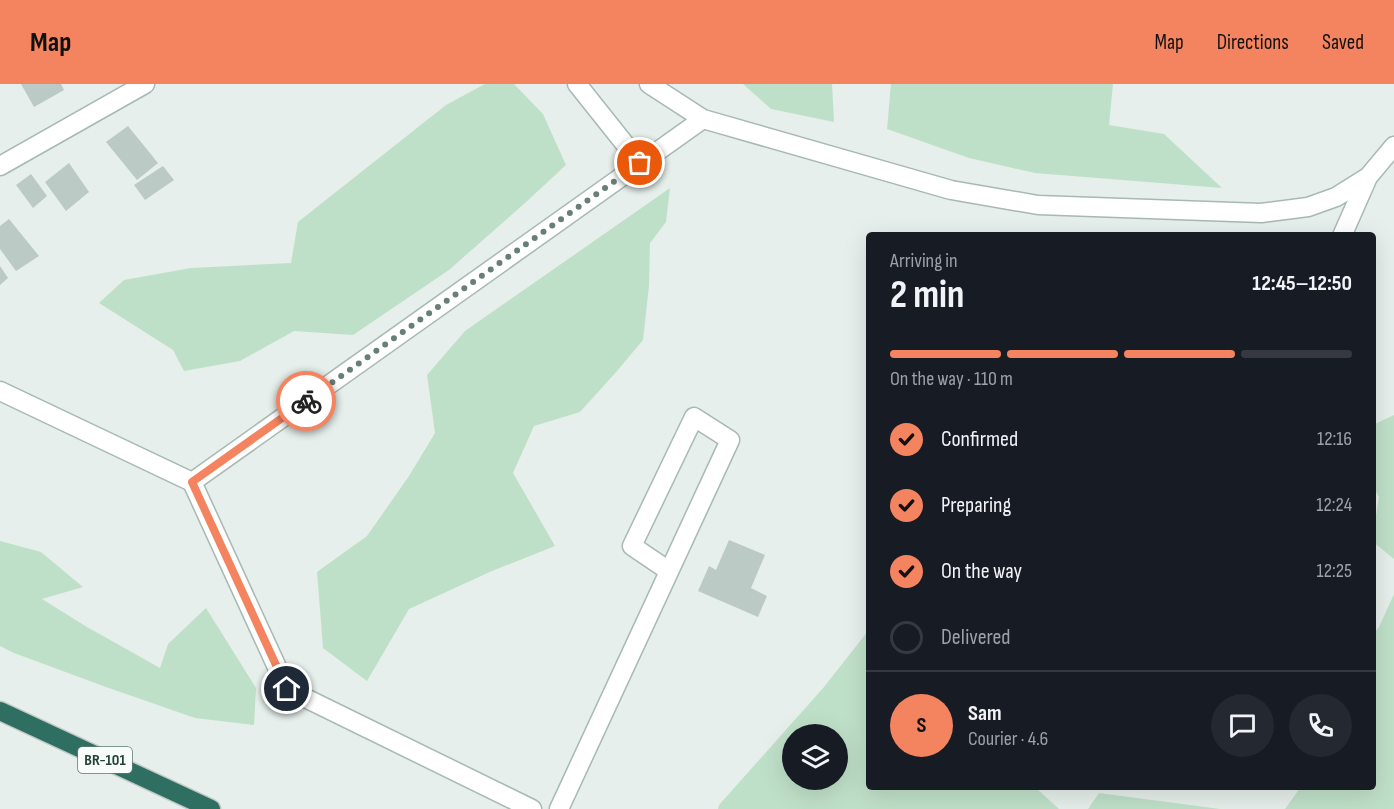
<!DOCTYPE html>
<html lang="en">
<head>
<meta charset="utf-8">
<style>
  body { margin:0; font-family:"Sofia Sans Condensed",sans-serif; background:#242831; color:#f1f3f6; height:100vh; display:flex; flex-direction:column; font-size:22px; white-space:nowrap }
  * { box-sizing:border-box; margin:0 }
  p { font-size:20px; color:#9ea1a6 }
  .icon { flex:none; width:33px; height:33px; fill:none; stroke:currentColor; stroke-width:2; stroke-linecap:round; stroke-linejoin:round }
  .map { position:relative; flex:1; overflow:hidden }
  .side { position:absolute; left:866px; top:148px; width:510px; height:558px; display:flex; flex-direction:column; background:#171b24; border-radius:6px; box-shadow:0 6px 24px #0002 }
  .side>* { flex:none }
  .buttons { position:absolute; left:782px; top:640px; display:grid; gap:12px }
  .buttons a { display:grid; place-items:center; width:66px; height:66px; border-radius:50%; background:#171b24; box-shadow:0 6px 24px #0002; font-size:30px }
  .pin { position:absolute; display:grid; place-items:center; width:51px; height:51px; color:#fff; margin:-26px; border:3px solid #fff; border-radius:50%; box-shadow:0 2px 6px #0007 }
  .courier { position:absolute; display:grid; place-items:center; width:60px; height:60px; margin:-30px; border:4px solid #f4845f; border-radius:50%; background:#fff; color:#222; box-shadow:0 2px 8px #0007 }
  .headline em { font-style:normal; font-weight:700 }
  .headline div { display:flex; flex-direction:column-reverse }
  .headline { display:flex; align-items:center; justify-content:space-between; height:102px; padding:0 24px }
  h1 { font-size:39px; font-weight:700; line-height:45px }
  .bar { display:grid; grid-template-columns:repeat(4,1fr); gap:9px 6px; align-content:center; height:72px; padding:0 24px }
  .bar i { height:8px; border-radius:4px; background:#363941 }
  .bar .selected { background:#f4845f }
  .bar p { grid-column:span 4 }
  .line { display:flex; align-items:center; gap:15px; padding:0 24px; border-top:2px solid #363941 }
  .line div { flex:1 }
  .round { display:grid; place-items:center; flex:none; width:63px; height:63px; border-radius:32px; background:#242831 }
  ol { padding:0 24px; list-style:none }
  li { display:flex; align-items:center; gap:18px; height:66px }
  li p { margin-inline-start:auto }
  li .icon { padding:6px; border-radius:50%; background:#f4845f; color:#111; stroke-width:4 }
  li:last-child { color:#9ea1a6 }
  li i { width:33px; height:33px; border:3px solid #363941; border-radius:50% }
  header { display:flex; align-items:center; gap:36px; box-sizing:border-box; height:84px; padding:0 30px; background:#f4845f; color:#111 }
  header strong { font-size:28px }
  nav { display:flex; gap:33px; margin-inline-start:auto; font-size:21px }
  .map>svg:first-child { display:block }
  .green { fill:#bfe0c8; fill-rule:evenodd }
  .building { fill:#bbcac4 }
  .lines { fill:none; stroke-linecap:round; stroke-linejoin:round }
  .minor-casing { stroke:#a8b8b2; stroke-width:21 }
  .highway-casing { stroke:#c2cac8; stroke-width:21 }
  .minor { stroke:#fff; stroke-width:18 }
  .highway { stroke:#2f6f62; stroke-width:18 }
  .done { stroke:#687f78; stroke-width:6; stroke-dasharray:0 10.8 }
  .route { stroke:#f4845f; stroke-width:8 }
  .labels { text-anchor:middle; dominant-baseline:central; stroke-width:4.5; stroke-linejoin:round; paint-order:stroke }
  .shield { fill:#f7fbf9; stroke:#637a73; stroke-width:1.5 }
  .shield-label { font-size:16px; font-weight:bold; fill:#24423a }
</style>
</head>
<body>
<header>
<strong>Map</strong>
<nav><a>Map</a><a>Directions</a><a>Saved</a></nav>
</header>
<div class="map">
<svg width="1394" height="725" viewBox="0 0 1394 725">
  <rect width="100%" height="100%" fill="#e6efeb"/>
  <path class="green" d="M485 0H514L543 30 566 81 525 119 449 186 353 251 294 247 240 277 184 287 173 266 99 219 124 196 191 184 291 179 298 138 446 21Z
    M743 0H832L834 38 771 25Z
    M891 0H1113L1109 41 1164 50 1222 104 1035 89 969 74 887 45Z
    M670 104 666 138 650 159 649 202 643 256 617 287 580 328 534 342 513 389 555 462 492 487 409 525 367 597 323 564 317 488 367 452 409 392 435 349 427 291 465 247Z
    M1394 331V475L1372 457 1379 413 1373 402V341Z
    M0 457 41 468 83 503 42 515 87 543 160 584 168 560 206 524 256 604 254 641 195 634 106 603 14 569 0 562Z
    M1394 510V725H1285L1300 704H1372L1373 550 1379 543Z
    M868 547V704H1036L1059 725H718L719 721 824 603ZM792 651H837V696H792Z
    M1099 709 1220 725H1088Z"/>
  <path class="building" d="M21 0H61L64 6 34 23Z
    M128 42 158 79 137 96 106 58Z
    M69 79 89 108 66 127 45 98Z
    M163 82 174 96 145 116 134 101Z
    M31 90 47 112 33 124 16 101Z
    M9 135 39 172 16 187 0 165V142Z
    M0 182 8 194 0 201Z
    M729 456 765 471 751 504 767 512 758 533 698 507 709 482 716 486Z"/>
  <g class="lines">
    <defs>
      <path id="minor" d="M577 0 640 79
        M649 0 703 35
        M0 82 145 0
        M1342 152 1368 93
        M0 307 192 398 287 605 532 725
        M192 398 703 35 951 106 1038 121 1261 129 1308 123 1336 113 1368 93 1394 62
        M559 725 730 356 694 333 632 462 669 487"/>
      <path id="highway" d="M0 627 211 725"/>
    </defs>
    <use href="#minor" class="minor-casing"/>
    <use href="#highway" class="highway-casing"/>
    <use href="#minor" class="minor"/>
    <use href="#highway" class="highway"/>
  </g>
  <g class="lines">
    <path class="done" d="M306 317 640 79"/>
    <path class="route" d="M287 605 192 398 306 317"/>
  </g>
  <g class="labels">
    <rect class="shield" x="78" y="663" width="54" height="26" rx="4.5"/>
    <g class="shield-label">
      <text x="105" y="676">BR-101</text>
    </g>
  </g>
</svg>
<div class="buttons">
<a><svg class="icon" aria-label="layers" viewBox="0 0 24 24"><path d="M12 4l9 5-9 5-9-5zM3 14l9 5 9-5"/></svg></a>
</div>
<div class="pin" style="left:640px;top:79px;background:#ea580c"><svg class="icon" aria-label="bag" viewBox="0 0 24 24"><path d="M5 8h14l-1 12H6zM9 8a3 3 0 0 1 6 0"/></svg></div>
<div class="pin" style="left:287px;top:605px;background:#1f2937"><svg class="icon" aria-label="home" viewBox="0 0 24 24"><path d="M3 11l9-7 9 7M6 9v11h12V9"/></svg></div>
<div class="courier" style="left:306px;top:317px"><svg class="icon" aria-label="bike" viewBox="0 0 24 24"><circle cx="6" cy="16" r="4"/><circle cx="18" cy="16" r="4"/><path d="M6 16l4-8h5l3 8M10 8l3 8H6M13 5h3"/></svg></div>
<section class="side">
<div class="headline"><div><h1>2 min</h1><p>Arriving in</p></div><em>12:45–12:50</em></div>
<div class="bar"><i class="selected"></i><i class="selected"></i><i class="selected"></i><i></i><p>On the way · 110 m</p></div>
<ol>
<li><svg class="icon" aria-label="check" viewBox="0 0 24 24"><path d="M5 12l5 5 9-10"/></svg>Confirmed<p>12:16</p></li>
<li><svg class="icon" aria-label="check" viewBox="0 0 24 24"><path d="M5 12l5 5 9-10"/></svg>Preparing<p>12:24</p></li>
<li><svg class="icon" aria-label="check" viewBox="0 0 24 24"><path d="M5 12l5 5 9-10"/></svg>On the way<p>12:25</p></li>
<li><i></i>Delivered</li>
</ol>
<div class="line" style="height:108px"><b class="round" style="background:#f4845f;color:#111">S</b><div><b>Sam</b><p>Courier · 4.6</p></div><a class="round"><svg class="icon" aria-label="chat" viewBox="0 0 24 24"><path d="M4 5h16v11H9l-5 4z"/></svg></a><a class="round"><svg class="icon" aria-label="phone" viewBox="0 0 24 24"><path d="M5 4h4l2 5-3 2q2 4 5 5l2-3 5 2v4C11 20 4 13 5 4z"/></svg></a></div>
</section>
</div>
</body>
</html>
